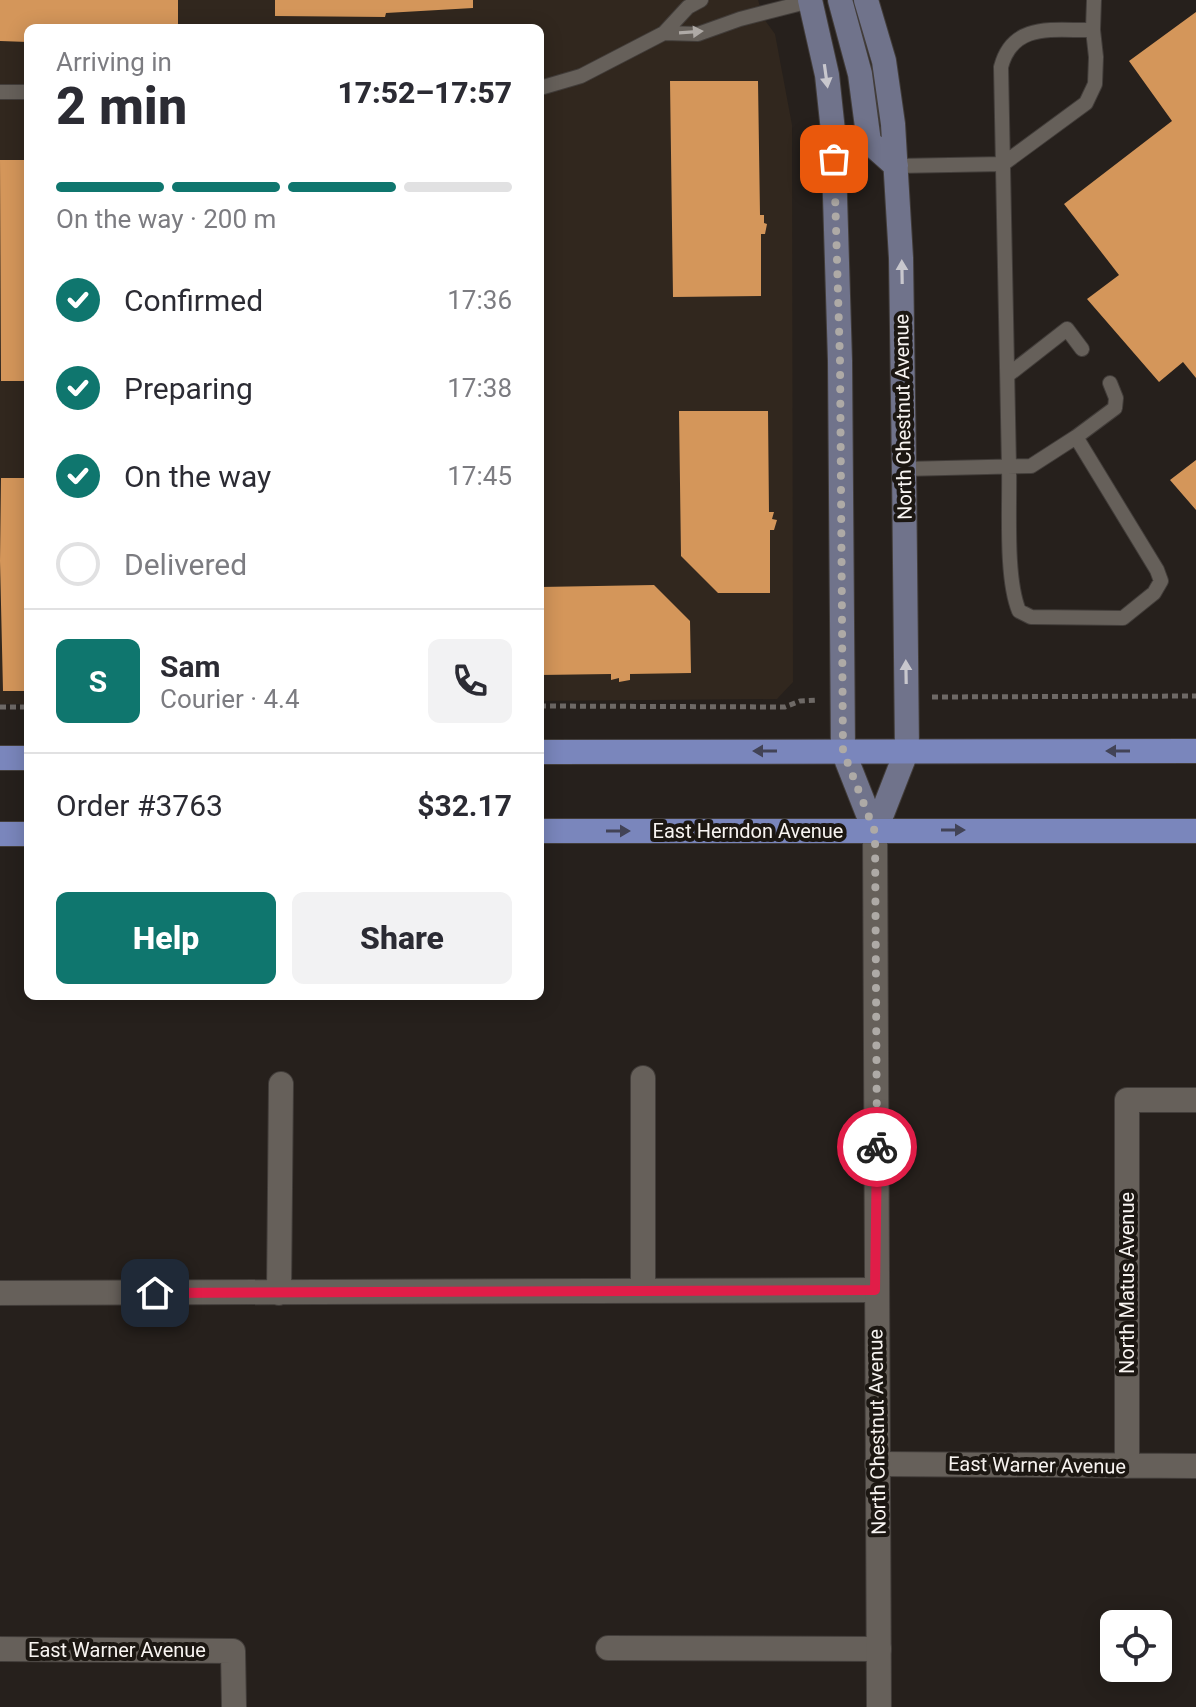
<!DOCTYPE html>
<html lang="en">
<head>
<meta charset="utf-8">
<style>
  body { margin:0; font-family:Roboto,sans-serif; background:#f2f2f3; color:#2b2b33; height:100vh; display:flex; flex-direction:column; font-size:30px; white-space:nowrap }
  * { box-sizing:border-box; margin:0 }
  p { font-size:26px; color:#7c7c81 }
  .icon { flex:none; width:44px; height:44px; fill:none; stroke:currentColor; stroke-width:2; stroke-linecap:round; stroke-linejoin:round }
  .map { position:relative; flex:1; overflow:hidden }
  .details { position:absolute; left:24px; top:24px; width:520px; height:976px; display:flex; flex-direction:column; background:#fff; border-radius:12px; box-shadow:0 4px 20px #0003 }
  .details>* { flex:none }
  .controls { position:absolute; left:1100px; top:1610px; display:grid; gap:16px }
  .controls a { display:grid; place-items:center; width:72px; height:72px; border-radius:12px; background:#fff; box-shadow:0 4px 20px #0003; font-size:40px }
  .pin { position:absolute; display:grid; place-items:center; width:68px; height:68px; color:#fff; margin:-34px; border-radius:16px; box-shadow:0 4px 12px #0006 }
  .courier { position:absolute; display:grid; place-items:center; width:80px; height:80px; margin:-40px; border:6px solid #e11d48; border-radius:50%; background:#fff; color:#222; box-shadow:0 2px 10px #0007 }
  .summary em { font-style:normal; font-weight:800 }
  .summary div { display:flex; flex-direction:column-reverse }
  .summary { display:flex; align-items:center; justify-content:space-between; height:136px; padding:0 32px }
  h1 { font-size:52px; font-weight:800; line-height:60px }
  .bar { display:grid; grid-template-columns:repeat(4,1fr); gap:12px 8px; align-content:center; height:96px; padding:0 32px }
  .bar i { height:10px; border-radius:6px; background:#e1e1e2 }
  .bar .current { background:#0f766e }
  .bar p { grid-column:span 4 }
  .line { display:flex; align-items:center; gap:20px; padding:0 32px; border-top:2px solid #e1e1e2 }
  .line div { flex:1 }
  .round { display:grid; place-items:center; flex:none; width:84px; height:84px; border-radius:12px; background:#f2f2f3 }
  ol { padding:0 32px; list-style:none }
  li { display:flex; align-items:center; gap:24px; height:88px }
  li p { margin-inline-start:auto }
  li .icon { padding:8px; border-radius:50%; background:#0f766e; color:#fff; stroke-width:4 }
  li:last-child { color:#7c7c81 }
  li i { width:44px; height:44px; border:4px solid #e1e1e2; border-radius:50% }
  .button { display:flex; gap:16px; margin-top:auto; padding:16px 32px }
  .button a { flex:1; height:92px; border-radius:12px; background:#0f766e; color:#fff; font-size:32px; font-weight:800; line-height:92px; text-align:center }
  .button a+a { background:#f2f2f3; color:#2b2b33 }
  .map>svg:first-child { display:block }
  .built { fill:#31271e }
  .building { fill:#d4965a }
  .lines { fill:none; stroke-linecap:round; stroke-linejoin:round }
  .service-casing { stroke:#423d3a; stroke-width:16 }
  .minor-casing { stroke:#423d3a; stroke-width:26 }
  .tertiary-casing { stroke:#423d3a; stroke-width:26 }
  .secondary-casing { stroke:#423d3a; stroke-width:26 }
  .primary-casing { stroke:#423d3a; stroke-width:26 }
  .path { stroke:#6e6966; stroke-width:5; stroke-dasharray:6 4; stroke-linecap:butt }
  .service { stroke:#66605a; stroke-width:14 }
  .minor { stroke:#66605a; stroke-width:24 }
  .tertiary { stroke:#66605a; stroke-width:24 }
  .secondary { stroke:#70738b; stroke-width:24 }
  .primary { stroke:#7a86bc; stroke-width:24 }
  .oneway { fill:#afaaa6 }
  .oneway2 { fill:#c8c7cd }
  .oneway3 { fill:#424356 }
  .done { stroke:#aeaaa6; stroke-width:8; stroke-dasharray:0 14.4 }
  .route { stroke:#e11d48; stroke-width:10 }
  .labels { text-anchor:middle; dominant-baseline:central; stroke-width:8; stroke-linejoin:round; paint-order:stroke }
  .street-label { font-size:20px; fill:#f8f4f1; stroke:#1c1712 }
</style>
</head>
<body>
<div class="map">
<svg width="1196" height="1707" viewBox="0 0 1196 1707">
  <rect width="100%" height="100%" fill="#26201c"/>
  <path class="built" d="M0 0H758L764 19 775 34 792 125 793 682 777 699 540 701V28H28V704H0Z"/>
  <path class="building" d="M0 0H178V28H28V42L0 41Z
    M275 0H473V8L386 13 385 17 275 16Z
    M1196 12V378L1183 362 1159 382 1087 299 1119 275 1064 204 1172 121 1129 61Z
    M670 81H758L760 215H764V223L767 224 765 234H761V296L673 297Z
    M0 160H28V381H1Z
    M679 411H768L769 512H774L772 519 777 520 774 530H770V593H718L681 556Z
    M1196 460V510L1170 480Z
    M1 478H28V691H3L0 561Z
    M654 585 690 621 691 673 630 674V680L619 682V678L611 680V674L540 675V587Z"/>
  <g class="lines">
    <defs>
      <path id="service" d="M701 0 688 7 664 33 698 34 740 19 810 1
        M540 88 581 76 664 33
        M0 92H28
        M896 166 1003 164 1086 103 1095 84 1096 57 1093 30
        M1008 375 1067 329 1082 349
        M1076 437 1115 408 1116 398 1110 383
        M904 469 1031 466 1076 437 1157 570 1161 581 1154 593 1123 618 1031 617 1019 611C1005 577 1010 506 1009 467L1001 67C1013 21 1055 31 1093 30L1094 0"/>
      <path id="minor" d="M643 1078V1290
        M0 1293 875 1290
        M279 1293 281 1084
        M877 1464 1196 1466
        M1127 1466V1100H1196
        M608 1648 879 1649
        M0 1649 233 1651 234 1707"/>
      <path id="tertiary" d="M875 832 879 1707"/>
      <path id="secondary" d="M810 0 827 75 833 131 840 361 843 751 875 832
        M840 0 860 74 869 142 896 166
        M866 0 884 61 893 124 901 258 904 469 907 750 875 832"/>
      <path id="primary" d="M540 752 1196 751
        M0 758H28
        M540 831H1196
        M0 834H28"/>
    </defs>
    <use href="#service" class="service-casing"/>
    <use href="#minor" class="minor-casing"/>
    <use href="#tertiary" class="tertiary-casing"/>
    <use href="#secondary" class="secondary-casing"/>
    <use href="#primary" class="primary-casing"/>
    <path class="path" d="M932 697 1196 696
      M540 706 785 707 800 701 818 700
      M0 707H28"/>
    <use href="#service" class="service"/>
    <use href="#minor" class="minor"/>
    <use href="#tertiary" class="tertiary"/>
    <use href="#secondary" class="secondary"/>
    <use href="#primary" class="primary"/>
  </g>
  <defs><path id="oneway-solid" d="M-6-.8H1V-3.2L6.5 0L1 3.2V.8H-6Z" transform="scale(2)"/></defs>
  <use class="oneway" href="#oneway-solid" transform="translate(691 32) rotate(-4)"/>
  <g class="oneway2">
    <use href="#oneway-solid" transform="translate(826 76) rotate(82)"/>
    <use href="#oneway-solid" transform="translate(902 272) rotate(-91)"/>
    <use href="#oneway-solid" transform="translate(906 672) rotate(-91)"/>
  </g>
  <g class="oneway3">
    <use href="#oneway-solid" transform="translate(765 751) rotate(180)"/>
    <use href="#oneway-solid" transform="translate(1118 751) rotate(-180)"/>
    <use href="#oneway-solid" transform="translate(953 830)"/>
    <use href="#oneway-solid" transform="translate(618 831)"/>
  </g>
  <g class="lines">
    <path class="done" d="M834 159 840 361 843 751 875 832 877 1147"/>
    <path class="route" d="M155 1293 875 1290 877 1147"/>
  </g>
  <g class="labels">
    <g class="street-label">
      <text transform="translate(903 417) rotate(-91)">North Chestnut Avenue</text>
      <text x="748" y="831">East Herndon Avenue</text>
      <text transform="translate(1127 1283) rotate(-90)">North Matus Avenue</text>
      <text transform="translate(877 1432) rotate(-91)">North Chestnut Avenue</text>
      <text transform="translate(1037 1465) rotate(1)">East Warner Avenue</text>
      <text x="117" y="1650">East Warner Avenue</text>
    </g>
  </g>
</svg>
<div class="controls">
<a><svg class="icon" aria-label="locate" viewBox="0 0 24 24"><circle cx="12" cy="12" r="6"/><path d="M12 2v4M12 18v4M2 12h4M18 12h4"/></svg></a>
</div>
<div class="pin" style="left:834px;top:159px;background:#ea580c"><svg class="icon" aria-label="bag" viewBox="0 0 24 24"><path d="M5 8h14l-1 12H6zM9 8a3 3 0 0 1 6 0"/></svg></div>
<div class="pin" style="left:155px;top:1293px;background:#1f2937"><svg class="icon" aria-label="home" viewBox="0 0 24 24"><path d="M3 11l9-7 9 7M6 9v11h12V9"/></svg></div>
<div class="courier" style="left:877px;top:1147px"><svg class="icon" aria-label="bike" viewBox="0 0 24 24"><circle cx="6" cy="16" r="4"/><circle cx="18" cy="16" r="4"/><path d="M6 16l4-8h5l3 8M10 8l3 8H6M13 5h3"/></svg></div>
<section class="details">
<div class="summary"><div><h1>2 min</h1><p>Arriving in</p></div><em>17:52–17:57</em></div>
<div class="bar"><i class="current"></i><i class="current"></i><i class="current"></i><i></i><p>On the way · 200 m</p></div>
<ol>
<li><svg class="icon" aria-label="check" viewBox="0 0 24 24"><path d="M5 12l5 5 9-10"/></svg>Confirmed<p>17:36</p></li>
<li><svg class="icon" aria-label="check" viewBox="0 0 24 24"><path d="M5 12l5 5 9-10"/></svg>Preparing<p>17:38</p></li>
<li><svg class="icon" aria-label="check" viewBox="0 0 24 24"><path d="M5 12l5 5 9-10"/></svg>On the way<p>17:45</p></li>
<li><i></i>Delivered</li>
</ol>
<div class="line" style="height:144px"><b class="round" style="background:#0f766e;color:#fff">S</b><div><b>Sam</b><p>Courier · 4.4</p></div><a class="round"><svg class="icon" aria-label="phone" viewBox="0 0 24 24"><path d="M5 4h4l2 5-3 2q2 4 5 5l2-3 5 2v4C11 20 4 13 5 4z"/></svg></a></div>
<div class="line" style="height:104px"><div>Order #3763</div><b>$32.17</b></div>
<div class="button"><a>Help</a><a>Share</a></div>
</section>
</div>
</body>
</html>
